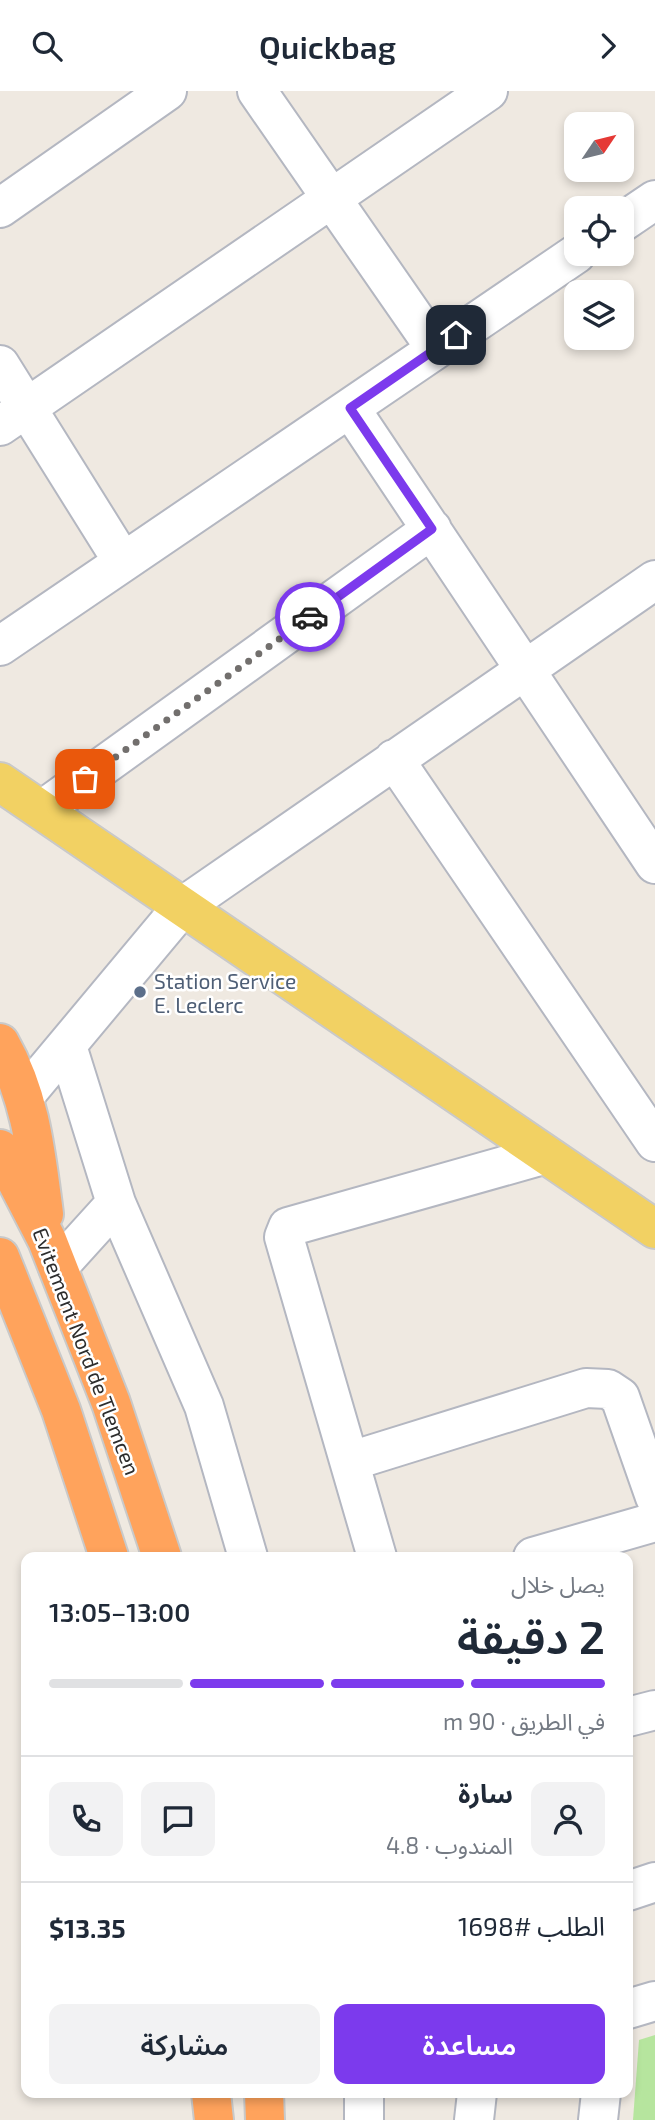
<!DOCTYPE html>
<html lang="ar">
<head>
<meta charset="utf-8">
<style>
  body { margin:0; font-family:"Exo 2","Noto Sans Arabic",sans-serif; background:#f2f2f3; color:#1f2937; direction:rtl; height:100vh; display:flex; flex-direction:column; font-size:26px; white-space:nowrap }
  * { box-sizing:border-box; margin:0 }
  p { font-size:23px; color:#747a83 }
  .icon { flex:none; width:38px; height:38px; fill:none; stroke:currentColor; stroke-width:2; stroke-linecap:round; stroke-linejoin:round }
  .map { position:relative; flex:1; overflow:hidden; direction:ltr }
  .panel { position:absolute; left:21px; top:1461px; width:612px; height:546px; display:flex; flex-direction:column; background:#fff; border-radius:14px; box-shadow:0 4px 10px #0003; direction:rtl }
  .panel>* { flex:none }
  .needle { width:46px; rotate:55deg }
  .fabs { position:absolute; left:564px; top:21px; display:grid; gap:14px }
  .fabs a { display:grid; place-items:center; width:70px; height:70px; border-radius:14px; background:#fff; box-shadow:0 4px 10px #0003; font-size:35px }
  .pin { position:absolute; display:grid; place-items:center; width:60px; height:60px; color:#fff; margin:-30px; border-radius:14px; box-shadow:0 4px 10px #0006 }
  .courier { position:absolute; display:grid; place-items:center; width:70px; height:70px; margin:-35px; border:5px solid #7c3aed; border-radius:50%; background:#fff; color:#222; box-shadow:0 2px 9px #0007 }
  .headline em { font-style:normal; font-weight:600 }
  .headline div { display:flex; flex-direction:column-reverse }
  .headline { display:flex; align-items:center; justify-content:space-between; height:119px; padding:0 28px }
  h1 { font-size:46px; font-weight:600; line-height:52px }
  .bar { display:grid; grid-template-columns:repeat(4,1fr); gap:10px 7px; align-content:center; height:84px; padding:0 28px }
  .bar i { height:9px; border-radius:5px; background:#e0e1e3 }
  .bar .current { background:#7c3aed }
  .bar p { grid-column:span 4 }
  .line { display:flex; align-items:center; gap:18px; padding:0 28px; border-top:2px solid #e0e1e3 }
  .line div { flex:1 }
  .round { display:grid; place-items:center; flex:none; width:74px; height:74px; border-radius:14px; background:#f2f2f3 }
  .button { display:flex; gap:14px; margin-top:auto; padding:14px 28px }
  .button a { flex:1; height:80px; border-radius:14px; background:#7c3aed; color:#fff; font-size:28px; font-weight:600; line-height:80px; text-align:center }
  .button a+a { background:#f2f2f3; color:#1f2937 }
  header { display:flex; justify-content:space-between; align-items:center; height:91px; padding:0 28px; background:#fff; font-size:32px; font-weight:600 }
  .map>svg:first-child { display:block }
  .green { fill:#b6e59e }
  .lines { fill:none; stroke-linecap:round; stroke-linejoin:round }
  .minor-casing { stroke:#b4b7c1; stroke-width:42 }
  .major-casing { stroke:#c9c9c9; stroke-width:42 }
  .highway-casing { stroke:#c9c9c9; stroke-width:42 }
  .minor { stroke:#fff; stroke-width:38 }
  .major { stroke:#f2d163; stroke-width:38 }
  .highway { stroke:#ffa35c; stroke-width:38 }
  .done { stroke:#726f6d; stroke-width:7; stroke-dasharray:0 12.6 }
  .route { stroke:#7c3aed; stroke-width:9 }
  .service-dot { fill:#5c6f8a; stroke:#fff; stroke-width:2.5 }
  .labels { text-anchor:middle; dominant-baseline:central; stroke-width:5; stroke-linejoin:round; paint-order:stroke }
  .service-label { font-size:21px; fill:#4e5e75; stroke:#fff; text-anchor:start }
  .street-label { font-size:21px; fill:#2e2e2e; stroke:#fff }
</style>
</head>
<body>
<header><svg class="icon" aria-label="forward" viewBox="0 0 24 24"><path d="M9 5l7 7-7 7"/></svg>Quickbag<svg class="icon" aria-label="search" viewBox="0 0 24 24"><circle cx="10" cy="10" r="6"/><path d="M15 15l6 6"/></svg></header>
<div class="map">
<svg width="655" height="2029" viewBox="0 0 655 2029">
  <rect width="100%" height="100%" fill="#efe9e1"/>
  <path class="green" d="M655 1944V2029H633L639 1949Z"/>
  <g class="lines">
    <defs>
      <path id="minor" d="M257 0 436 258
        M0 117 167 0
        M621 132 655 109
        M0 274 123 471
        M350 317 655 773
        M0 335 488 0
        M0 555 576 163
        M394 668 655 1051
        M42 719 432 438
        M67 955 116 1112 204 1315 248 1466
        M25 1004 182 816 655 489
        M58 1176 116 1112
        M351 1370 586 1297 608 1298 620 1306 655 1406
        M377 1466 284 1146 288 1136 543 1064
        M533 1466 655 1431
        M628 1626 655 1619
        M628 1800 655 1791
        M628 1918 655 1910
        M364 2002V2029
        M474 2029 477 2002
        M598 2029 601 2002"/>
      <path id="major" d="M0 691 655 1138"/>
      <path id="highway" d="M0 952C31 1006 36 1062 44 1123
        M0 1058 47 1149 111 1312 162 1466
        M0 1166 61 1319 109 1466
        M211 2002 214 2029
        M264 2002 265 2029"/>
    </defs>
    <use href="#minor" class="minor-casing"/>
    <use href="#major" class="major-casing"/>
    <use href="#highway" class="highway-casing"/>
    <use href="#minor" class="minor"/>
    <use href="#major" class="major"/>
    <use href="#highway" class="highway"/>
  </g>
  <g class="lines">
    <path class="done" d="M85 688 310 526"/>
    <path class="route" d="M310 526 432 438 350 317 456 244"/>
  </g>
  <circle class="service-dot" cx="140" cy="901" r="7"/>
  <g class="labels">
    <g class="service-label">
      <text x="154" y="889">Station Service<tspan x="154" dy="24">E. Leclerc</tspan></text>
    </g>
    <g class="street-label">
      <text transform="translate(87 1260) rotate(69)">Evitement Nord de Tlemcen</text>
    </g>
  </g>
</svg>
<div class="fabs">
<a><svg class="needle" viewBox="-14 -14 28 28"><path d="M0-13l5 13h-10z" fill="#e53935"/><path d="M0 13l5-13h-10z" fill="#747a83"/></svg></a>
<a><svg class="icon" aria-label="locate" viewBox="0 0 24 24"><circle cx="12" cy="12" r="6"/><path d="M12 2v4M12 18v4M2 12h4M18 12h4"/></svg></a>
<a><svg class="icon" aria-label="layers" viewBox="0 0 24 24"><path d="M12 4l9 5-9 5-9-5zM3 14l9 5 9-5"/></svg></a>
</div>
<div class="pin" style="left:85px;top:688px;background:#ea580c"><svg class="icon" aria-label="bag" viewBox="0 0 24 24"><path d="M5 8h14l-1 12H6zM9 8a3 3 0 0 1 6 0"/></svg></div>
<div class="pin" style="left:456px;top:244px;background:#1f2937"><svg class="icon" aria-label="home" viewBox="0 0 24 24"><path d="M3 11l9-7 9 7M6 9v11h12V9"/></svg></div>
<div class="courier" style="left:310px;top:526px"><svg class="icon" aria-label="car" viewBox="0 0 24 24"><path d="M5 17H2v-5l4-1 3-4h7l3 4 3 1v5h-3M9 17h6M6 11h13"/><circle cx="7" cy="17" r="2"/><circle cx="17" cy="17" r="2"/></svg></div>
<section class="panel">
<div class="headline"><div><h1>2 دقيقة</h1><p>يصل خلال</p></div><em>13:00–13:05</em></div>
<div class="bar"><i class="current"></i><i class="current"></i><i class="current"></i><i></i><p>في الطريق · 90 m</p></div>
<div class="line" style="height:126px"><a class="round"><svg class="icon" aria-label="person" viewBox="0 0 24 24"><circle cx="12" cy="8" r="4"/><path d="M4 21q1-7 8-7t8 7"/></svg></a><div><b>سارة</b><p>المندوب · 4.8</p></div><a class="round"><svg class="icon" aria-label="chat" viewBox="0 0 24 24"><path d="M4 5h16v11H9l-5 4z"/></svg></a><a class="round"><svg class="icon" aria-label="phone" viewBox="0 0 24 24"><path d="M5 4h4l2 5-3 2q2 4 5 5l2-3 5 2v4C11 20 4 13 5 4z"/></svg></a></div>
<div class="line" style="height:91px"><div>الطلب #1698</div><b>$13.35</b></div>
<div class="button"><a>مساعدة</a><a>مشاركة</a></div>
</section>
</div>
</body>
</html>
